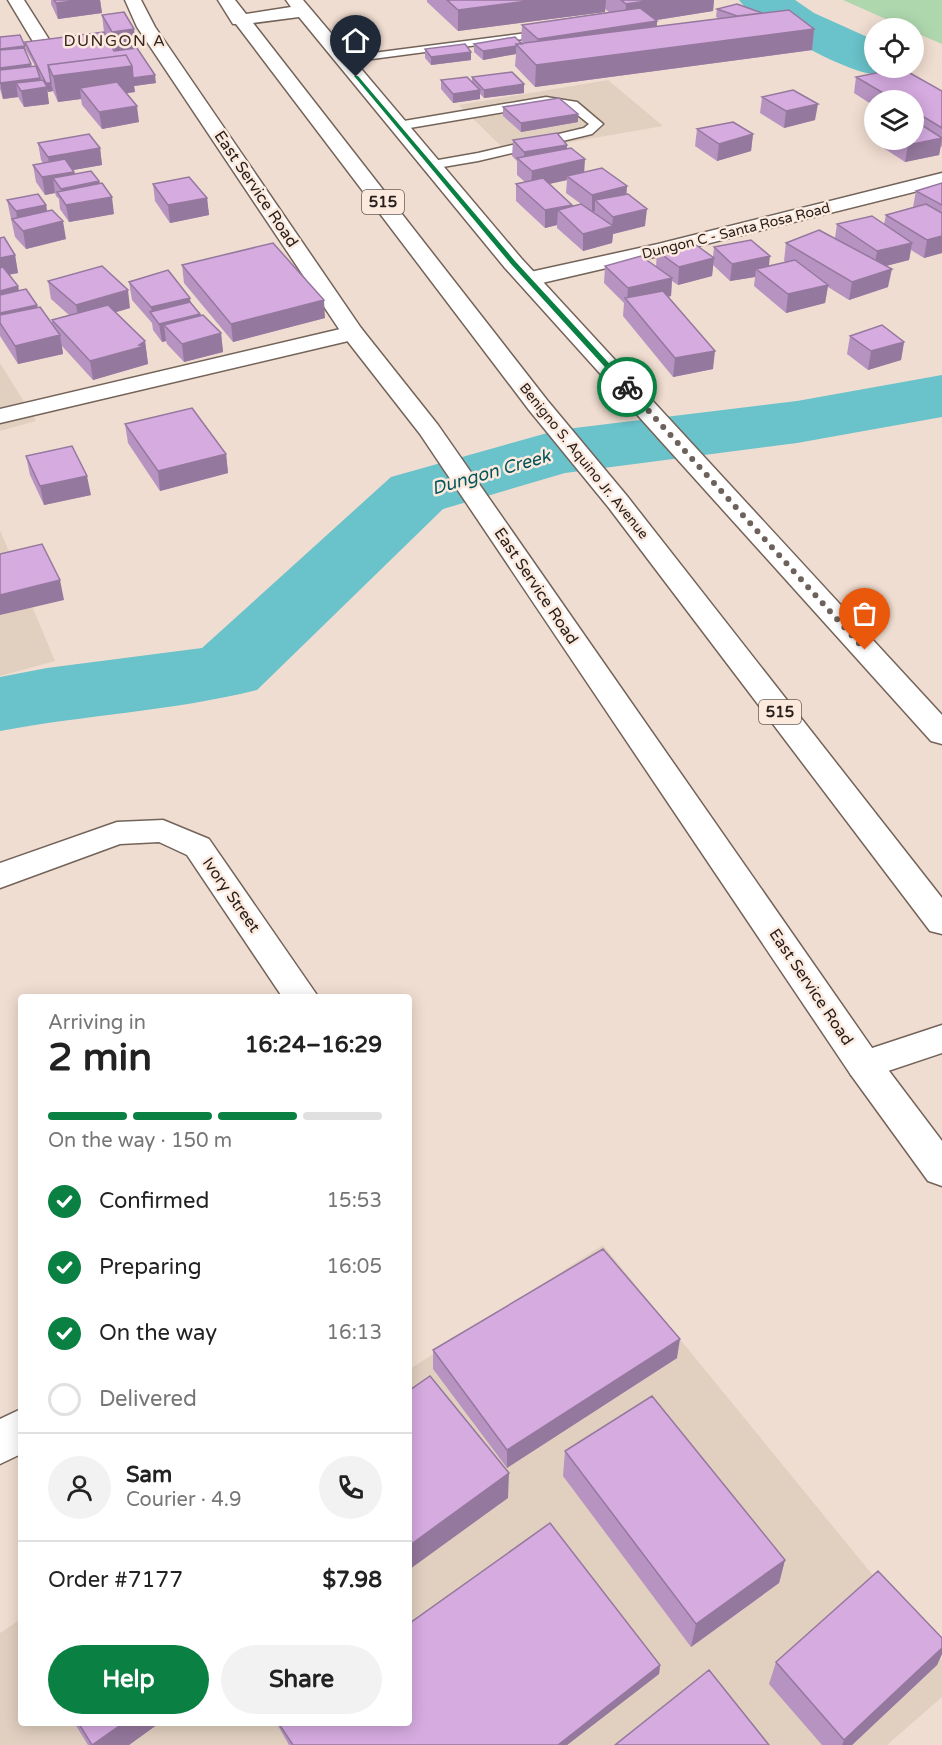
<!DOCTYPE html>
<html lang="en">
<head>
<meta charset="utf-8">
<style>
  body { margin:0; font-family:"Varela Round",sans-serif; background:#f2f2f2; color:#222; height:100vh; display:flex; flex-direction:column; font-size:22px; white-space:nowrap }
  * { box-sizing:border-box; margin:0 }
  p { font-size:20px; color:#767676 }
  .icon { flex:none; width:33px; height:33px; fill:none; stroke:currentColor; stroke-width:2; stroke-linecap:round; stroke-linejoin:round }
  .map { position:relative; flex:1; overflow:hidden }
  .sheet { position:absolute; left:18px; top:994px; width:394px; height:732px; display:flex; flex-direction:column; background:#fff; border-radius:6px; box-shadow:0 3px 15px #0003 }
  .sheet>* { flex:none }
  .tools { position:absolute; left:864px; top:18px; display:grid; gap:12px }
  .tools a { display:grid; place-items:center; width:60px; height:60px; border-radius:50%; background:#fff; box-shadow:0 3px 15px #0003; font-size:30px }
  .pin { position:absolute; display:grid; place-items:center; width:51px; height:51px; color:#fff; margin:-62px -26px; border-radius:50% 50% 50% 0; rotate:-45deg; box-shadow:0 0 6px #0007 }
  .pin .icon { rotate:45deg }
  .courier { position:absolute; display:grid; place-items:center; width:60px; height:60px; margin:-30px; border:4px solid #0b8043; border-radius:50%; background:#fff; color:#222; box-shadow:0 2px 8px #0007 }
  .headline em { font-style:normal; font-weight:800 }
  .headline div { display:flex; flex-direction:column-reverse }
  .headline { display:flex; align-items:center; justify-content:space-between; height:102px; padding:0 30px }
  h1 { font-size:39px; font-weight:800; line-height:45px }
  .bar { display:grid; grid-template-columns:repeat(4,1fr); gap:9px 6px; align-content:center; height:72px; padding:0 30px }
  .bar i { height:8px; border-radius:4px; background:#e0e0e0 }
  .bar .on { background:#0b8043 }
  .bar p { grid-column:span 4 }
  .line { display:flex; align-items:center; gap:15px; padding:0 30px; border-top:2px solid #e0e0e0 }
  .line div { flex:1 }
  .round { display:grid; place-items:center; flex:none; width:63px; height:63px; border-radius:32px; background:#f2f2f2 }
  ol { padding:0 30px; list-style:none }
  li { display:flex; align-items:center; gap:18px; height:66px }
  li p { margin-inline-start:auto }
  li .icon { padding:6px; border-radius:50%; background:#0b8043; color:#fff; stroke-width:4 }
  li:last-child { color:#767676 }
  li i { width:33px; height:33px; border:3px solid #e0e0e0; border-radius:50% }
  .cta { display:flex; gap:12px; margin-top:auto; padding:12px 30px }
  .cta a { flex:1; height:69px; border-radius:36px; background:#0b8043; color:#fff; font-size:24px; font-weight:800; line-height:69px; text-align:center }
  .cta a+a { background:#f2f2f2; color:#222 }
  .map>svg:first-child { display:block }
  .commercial { fill:#e1d0c0 }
  .green { fill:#afd7ae }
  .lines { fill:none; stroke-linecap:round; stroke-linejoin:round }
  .river { fill:#6ac2ca; fill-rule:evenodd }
  .service-casing { stroke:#736359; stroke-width:3 }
  .minor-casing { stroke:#736359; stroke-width:3 }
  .tertiary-casing { stroke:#736359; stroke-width:3 }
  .trunk-casing { stroke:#736359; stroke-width:3 }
  .service { fill:#fff; fill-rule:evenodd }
  .minor { fill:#fff; fill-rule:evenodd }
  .tertiary { fill:#fff; fill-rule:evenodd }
  .trunk { fill:#fff; fill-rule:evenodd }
  .wall { fill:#b793c1; fill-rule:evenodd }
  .shaded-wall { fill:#95789d }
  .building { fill:#d5abe0; stroke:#95789d; stroke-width:1.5 }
  .route { fill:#0b8043 }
  .done { stroke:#6d625b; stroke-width:6; stroke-dasharray:0 10.8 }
  .labels { text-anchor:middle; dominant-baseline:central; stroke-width:5; stroke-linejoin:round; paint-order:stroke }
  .far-street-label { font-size:14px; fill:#27201c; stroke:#fdeade }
  .shield { fill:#fdeade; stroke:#675d56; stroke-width:1.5 }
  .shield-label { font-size:15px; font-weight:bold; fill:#27201c }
  .far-quarter-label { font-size:16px; letter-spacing:1.5px; fill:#34261e; stroke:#fdeade }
  .street-label { font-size:16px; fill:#27201c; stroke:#fdeade }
  .water-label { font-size:18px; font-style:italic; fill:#03565c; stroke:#fdeade }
</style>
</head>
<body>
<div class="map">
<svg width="942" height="1745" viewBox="0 0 942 1745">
  <rect width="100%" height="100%" fill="#f0ddd1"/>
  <path class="commercial" d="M608 80 663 126 508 153 459 105Z
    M0 363 36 421 0 431Z
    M0 530 55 661 0 676Z
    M603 1245 942 1660V1697L887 1745H0V1633L21 1619V1724H410V1369Z"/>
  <path class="green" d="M843 0H942V44L914 32V28H906Z"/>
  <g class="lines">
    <path class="river" d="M739 0H795L814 13 874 40V68H894C889 71 879 75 872 74 844 71 755 23 739 0Z
      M942 375V417L797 443 565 473 443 509 257 690C173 711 85 715 0 731V677L47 668 202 648 391 477 558 430 797 401Z"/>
    <defs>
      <path id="service" d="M550 30 554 31V35L342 63 336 60 342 57Z
        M546 97 577 102 603 124 592 134 478 161 431 169 425 165 427 162 478 153 584 128 589 124 569 108 546 105 398 130 392 126 398 122Z"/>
      <path id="minor" d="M8 0H24L50 41 47 45H35Z
        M353 326 361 328 364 333 361 338 0 423V409Z
        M163 820 209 839 319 998H283L187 855 159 842 120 844 0 888V863L117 822Z
        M21 1409V1454L0 1464V1419Z"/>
      <path id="tertiary" d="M125 0H141L155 27 361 328 438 425 877 1055 942 1141V1186L928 1181 851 1075 420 434 345 338 137 27Z
        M942 173V185L658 256 529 286 521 284 518 279 521 274 658 244Z"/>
      <path id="trunk" d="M218 0H235L246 14 291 7 286 0H303L521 258 942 715V744L931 741 505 268 299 17 253 23 547 400 627 496 942 898V934L930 931 609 508 529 410 236 24H233Z
        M942 1025V1053L864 1079 851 1075 846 1065 851 1055Z"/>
    </defs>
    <use href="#service" class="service-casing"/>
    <use href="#minor" class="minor-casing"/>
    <use href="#tertiary" class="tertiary-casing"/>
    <use href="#trunk" class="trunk-casing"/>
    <use href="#service" class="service"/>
    <use href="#minor" class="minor"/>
    <use href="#tertiary" class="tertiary"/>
    <use href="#trunk" class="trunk"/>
  </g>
  <path class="wall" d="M51 0H100L102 13 58 19 51 4Z
    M427 0H714L713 11 657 20V27L720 19 716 17 717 9 762 13 814 29 812 50 535 87 515 66 516 54 483 60 474 52V44L524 43 521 41 522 25 609 12 605 9V12L458 31 427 2Z
    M102 15 137 48 156 83 134 86 135 92 127 93 139 122 102 129 82 105 81 99 58 102 53 91 48 92 47 91 49 104 24 107 18 97 3 99 0 89V37L27 54 32 67 35 66 26 50 25 42 104 32Z
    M425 49 471 60 431 65 425 58Z
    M472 77 524 84V93L484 98 480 94V99L453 103 441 89V80L472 82Z
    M856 77 942 91V147L941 146 939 155 905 162 876 143V140H914V100H874V106L854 93Z
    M762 97 815 120 784 128 760 113Z
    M503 107 578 114V122L521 132 503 116Z
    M697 129 753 134 751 151 717 161 695 146Z
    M513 140 567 148 584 172 627 194 645 226 613 234 612 243 583 251 557 228V225L545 228 516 201V184L525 182 517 175V161L512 156ZM567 180 566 193 581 204 572 207 549 184Z
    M38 143 100 148 102 165 73 170 75 174 99 181 114 214 69 222 60 209 59 199 56 196 55 193 45 195 36 182 33 165 43 163 41 160Z
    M942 183V253L924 258 911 250 909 260 886 266 888 287 849 300 828 287 825 303 786 313 754 286 755 277 730 281 713 265 712 276 678 285 672 281 671 296 668 297 713 369 673 377 623 316 624 303 604 283 605 266 656 267 657 251 713 257 714 247 769 266 786 262 784 261 786 243 835 238 837 224H884L886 215 913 207 916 191Z
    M153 184 207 198 209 215 170 223 155 201Z
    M7 200 46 205 47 211 66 239 26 249 15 237Z
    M0 238 15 255 18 273 9 275 18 286 19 291 37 307 52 325V320L69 315 51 299 48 281 130 308 116 312 145 341 148 364 93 380 62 346 63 354 18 364 0 336Z
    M182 265 325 318 233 342 184 283Z
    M129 282 190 298V303L200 314V316L221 333 223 352 184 362 167 344 166 341 162 342 153 330 152 323 132 300Z
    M850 336 904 342 901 360 868 370 847 354Z
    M125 424 226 454 228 473 160 491 128 443Z
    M26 456 91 495 44 505 30 475Z
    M433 1350 677 1358 507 1468 433 1369Z
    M565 1451 785 1560 779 1583 691 1647 563 1476Z
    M942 1638V1654L937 1665 852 1745H822L769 1684 776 1662Z
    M660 1665 659 1674 567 1745H289L277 1724H410Z
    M75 1724H158L129 1745H88Z"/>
  <path class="shaded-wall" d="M84 0H100L102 13 58 19 56 3Z
    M535 0H606L605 12 458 31V10Z
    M653 0H714L713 11 625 25 626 4Z
    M657 21 656 36 537 55 538 39Z
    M134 29 137 54 116 57 112 32Z
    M814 29 812 50 535 87 536 65Z
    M25 46 28 62 0 65V49Z
    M516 46V54L483 60V51Z
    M471 52V60L431 65V57Z
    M31 64 34 79 40 78 42 88 47 87 49 104 24 107 21 91 16 83 18 97 3 99 0 81V68Z
    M132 66 155 75 156 83 134 86 135 92 88 98 80 88 81 99 58 102 53 76Z
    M46 83H51L53 91 48 92Z
    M524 84V93L484 98V90Z
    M480 90V99L453 103V94Z
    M818 104 815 120 784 128 786 111Z
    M137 106 139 122 102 129 99 112Z
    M578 114V122L521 132V123Z
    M753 134 751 151 717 161 719 144Z
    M942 138 939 155 905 162 908 145Z
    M567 145V162L524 164V152Z
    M100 148 102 165 51 174 48 157Z
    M585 159 584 176H567V180L531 188 532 171Z
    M74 172 76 186 99 181 102 198 112 197 114 214 69 222 66 205 63 200 61 189 53 178 55 193 45 195 42 177Z
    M627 186 626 203 595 200V211L592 212V195Z
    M207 198 209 215 170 223 168 205Z
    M46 205 49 223 18 226 16 211Z
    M572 205V222L558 210 557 225 545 228V210Z
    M647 209 645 226 613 234 612 243 583 251V234L612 226 613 217Z
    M63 221 66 239 26 249 23 231Z
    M942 236V253L924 258 927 240Z
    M912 243 909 260 874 269 877 251Z
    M15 255 18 273 0 276V258Z
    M770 256 768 274 756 269 755 277 730 281 732 264Z
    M714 258 712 276 678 285 679 267Z
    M892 269 888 287 849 300 852 282Z
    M672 278 671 296 630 305 627 301 628 288Z
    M828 285 825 303 786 313 788 294Z
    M18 286 21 304 0 309V291Z
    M128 290 130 308 79 323 76 305Z
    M190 298 192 316 200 314 202 333 164 325 166 341 162 342 159 324 152 315 151 307Z
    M324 300 325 318 233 342 231 324Z
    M37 305 40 323H0V313Z
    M221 333 223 352 184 362 182 344Z
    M60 335 63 354 18 364 15 346Z
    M145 341 148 364 93 380 90 361 139 345Z
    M904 342 901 360 868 370 871 351Z
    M715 351 713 369 673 377 675 358Z
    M226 454 228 473 160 491 158 471Z
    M87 476 91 495 44 505 40 486Z
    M60 580 64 600 0 615V595Z
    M680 1339 677 1358 507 1468V1450Z
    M509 1473 508 1498 410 1569V1545Z
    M785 1560 779 1583 691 1647 696 1624Z
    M942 1648V1654L937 1665 852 1745H842L844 1740Z
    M660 1665 659 1674 567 1745H558Z
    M122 1724H158L129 1745H92Z"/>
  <path class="building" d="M54 0H84L56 3Z
    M447 0H535L458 10Z
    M621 0H653L626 4Z
    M737 4 762 13 737 16 717 9Z
    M640 8 657 21 538 39 522 25Z
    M789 10 814 29 536 65 516 44Z
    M124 12 134 29 112 32 102 15Z
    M104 32 114 51 137 48 155 75 133 78 132 66 126 55 48 65 51 83H46L25 42Z
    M20 35 25 46 0 49V37Z
    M515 37 522 44H516V46L483 51 474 44Z
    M465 44 471 52 431 57 425 49Z
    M24 48 31 64 0 68V50Z
    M126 55 132 66 53 76 48 65Z
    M36 66 40 78 0 83V70Z
    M901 68 942 91V128L914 111V100H895L856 77Z
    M512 72 524 84 484 90 472 77Z
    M467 77 480 90 453 94 441 80Z
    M43 80 47 87 21 91 16 83Z
    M117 82 137 106 99 112 80 88Z
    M793 90 818 104 786 111 762 97Z
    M559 98 578 114 521 123 503 107Z
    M914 120 942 138 908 145 899 140H914Z
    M733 122 753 134 719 144 697 129Z
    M557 133 567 145 524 152 513 140Z
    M89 134 100 148 48 157 38 143Z
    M571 148 585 159 532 171 517 158Z
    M65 159 74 172 42 177 33 165Z
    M602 168 627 186 592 195 567 176Z
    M91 171 99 181 61 189 53 178Z
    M189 177 207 198 168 205 153 184Z
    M543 178 572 205 545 210 516 184Z
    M102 183 112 197 66 205 57 192Z
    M942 183V205L916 191Z
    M38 194 46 205 16 211 7 200Z
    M628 194 647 209 613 217 595 200Z
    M581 204 613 226 583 234 558 210Z
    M926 204 942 213V236L927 240 886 215Z
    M52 210 63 221 23 231 12 219Z
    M872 216 912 243 877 251 837 224Z
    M819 230 892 269 852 282 786 243Z
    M4 237 15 255 0 258V238Z
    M751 240 770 256 732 264 714 247Z
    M692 242 714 258 679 267 657 251Z
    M273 243 324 300 231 324 182 265Z
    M641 256 672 278 628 288 605 266Z
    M795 260 828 285 788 294 756 269Z
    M102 266 128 290 76 305 48 281Z
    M3 267 18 286 0 291V268Z
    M168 270 190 298 151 307 129 282Z
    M26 289 37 305 0 313V295Z
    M663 291 715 351 675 358 625 298Z
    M190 302 200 314 159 324 150 312Z
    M108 305 145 341 139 345 145 346 90 361 52 320Z
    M40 307 60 335 15 346 0 323V315Z
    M203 315 221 333 182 344 164 325Z
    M882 325 904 342 871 351 850 336Z
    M192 408 226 454 158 471 125 424Z
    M72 446 87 476 40 486 26 456Z
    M42 544 60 580 0 595V554Z
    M603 1249 680 1339 507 1450 433 1350Z
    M430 1376 509 1473 410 1545V1390Z
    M652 1396 785 1560 696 1624 565 1451Z
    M550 1523 660 1665 558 1745H293L279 1724H410V1623Z
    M878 1571 942 1638V1648L844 1740 776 1662Z
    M709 1670 769 1745H615Z
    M79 1724H122L92 1745Z"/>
  <path class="route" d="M354 76H358L515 261 629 385V388H624L511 264Z"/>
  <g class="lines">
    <path class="done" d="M627 387 865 650"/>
  </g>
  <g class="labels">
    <g class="far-street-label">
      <text transform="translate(736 231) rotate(-14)">Dungon C - Santa Rosa Road</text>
      <text transform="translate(584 461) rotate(51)">Benigno S. Aquino Jr. Avenue</text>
    </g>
    <g class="shield">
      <rect x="362" y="190" width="42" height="24" rx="4.5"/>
      <rect x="759" y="700" width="42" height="24" rx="4.5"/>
    </g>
    <g class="shield-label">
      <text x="383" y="202">515</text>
      <text x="780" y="712">515</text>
    </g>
    <g class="far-quarter-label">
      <text x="115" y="41">DUNGON A</text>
    </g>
    <g class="street-label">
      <text transform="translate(256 189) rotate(56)">East Service Road</text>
      <text transform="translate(536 586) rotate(56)">East Service Road</text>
      <text transform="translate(231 895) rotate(55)">Ivory Street</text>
      <text transform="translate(811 987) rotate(56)">East Service Road</text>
    </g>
    <g class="water-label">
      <text transform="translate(491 472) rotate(-16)">Dungon Creek</text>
    </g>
  </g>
</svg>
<div class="tools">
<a><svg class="icon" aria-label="locate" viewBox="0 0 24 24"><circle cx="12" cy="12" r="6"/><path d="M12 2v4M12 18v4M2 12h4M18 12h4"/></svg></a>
<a><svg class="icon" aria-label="layers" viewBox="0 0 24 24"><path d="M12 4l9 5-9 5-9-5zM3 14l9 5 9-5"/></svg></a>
</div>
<div class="pin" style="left:865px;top:650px;background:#ea580c"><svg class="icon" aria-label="bag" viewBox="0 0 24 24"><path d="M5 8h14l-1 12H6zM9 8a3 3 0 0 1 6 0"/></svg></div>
<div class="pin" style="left:356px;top:77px;background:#1f2937"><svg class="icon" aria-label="home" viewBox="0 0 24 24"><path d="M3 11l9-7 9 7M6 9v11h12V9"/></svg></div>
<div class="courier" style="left:627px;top:387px"><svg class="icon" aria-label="bike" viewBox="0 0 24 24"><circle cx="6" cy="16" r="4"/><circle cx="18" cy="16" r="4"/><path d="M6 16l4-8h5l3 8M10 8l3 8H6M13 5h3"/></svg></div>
<section class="sheet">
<div class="headline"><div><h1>2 min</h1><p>Arriving in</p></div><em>16:24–16:29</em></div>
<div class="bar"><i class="on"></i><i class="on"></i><i class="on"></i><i></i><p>On the way · 150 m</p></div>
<ol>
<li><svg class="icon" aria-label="check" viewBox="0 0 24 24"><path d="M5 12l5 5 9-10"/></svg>Confirmed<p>15:53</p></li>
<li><svg class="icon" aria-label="check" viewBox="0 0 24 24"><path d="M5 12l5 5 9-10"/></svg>Preparing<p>16:05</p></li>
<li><svg class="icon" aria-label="check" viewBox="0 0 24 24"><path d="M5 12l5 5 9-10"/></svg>On the way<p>16:13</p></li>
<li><i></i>Delivered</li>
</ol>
<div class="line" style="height:108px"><a class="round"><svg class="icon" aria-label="person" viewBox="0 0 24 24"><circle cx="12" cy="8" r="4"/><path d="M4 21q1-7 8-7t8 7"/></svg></a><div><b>Sam</b><p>Courier · 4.9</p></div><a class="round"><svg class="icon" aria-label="phone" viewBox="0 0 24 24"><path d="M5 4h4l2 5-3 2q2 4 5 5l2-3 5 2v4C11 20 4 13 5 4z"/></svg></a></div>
<div class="line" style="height:78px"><div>Order #7177</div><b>$7.98</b></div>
<div class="cta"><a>Help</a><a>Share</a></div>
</section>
</div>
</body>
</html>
